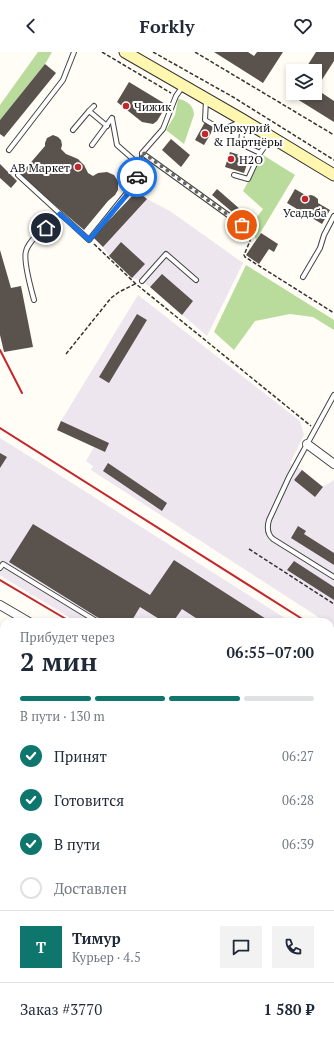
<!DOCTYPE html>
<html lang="ru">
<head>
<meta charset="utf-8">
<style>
  body { margin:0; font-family:"PT Serif",serif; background:#f2f2f3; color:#1f2937; height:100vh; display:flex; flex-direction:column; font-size:15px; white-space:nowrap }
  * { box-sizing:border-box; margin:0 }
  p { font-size:13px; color:#747a83 }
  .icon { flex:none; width:22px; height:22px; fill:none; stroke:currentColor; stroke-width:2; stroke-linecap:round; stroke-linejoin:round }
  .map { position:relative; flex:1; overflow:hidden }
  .drawer { position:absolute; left:0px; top:566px; width:334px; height:424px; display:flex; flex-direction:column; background:#fff; border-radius:12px 12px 0 0; box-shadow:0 2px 6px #0003 }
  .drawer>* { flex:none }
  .fabs { position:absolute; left:286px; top:12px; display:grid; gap:8px }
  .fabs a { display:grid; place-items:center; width:36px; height:36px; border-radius:0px; background:#fff; box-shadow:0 2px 6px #0003; font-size:20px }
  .pin { position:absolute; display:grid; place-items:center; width:34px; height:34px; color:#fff; margin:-17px; border:2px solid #fff; border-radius:50%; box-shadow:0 1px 4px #0007 }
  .courier { position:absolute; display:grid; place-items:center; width:40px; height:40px; margin:-20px; border:3px solid #1a73e8; border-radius:50%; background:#fff; color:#222; box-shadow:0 1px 5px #0007 }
  .headline em { font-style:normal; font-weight:800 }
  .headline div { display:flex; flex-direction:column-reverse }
  .headline { display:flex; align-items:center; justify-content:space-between; height:68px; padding:0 20px }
  h1 { font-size:26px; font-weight:800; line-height:30px }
  .bar { display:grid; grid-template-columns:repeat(4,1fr); gap:6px 4px; align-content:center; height:48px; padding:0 20px }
  .bar i { height:5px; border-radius:3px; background:#e0e1e3 }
  .bar .active { background:#0f766e }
  .bar p { grid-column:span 4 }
  .line { display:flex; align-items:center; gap:10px; padding:0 20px; border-top:1px solid #e0e1e3 }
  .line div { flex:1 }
  .round { display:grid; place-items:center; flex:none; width:42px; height:42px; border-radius:0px; background:#f2f2f3 }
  ol { padding:0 20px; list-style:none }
  li { display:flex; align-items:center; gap:12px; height:44px }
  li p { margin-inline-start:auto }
  li .icon { padding:4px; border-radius:50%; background:#0f766e; color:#fff; stroke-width:4 }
  li:last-child { color:#747a83 }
  li i { width:22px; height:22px; border:2px solid #e0e1e3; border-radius:50% }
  header { display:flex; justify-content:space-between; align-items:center; height:52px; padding:0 20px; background:#fff; font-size:18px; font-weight:800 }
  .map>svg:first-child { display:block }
  .industrial { fill:#eee6ef }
  .forest { fill:#b9dc9c }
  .building { fill:#5a524d }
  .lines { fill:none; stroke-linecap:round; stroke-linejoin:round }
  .service-casing { stroke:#444; stroke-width:6 }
  .minor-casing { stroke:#444; stroke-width:10 }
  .secondary-casing { stroke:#333; stroke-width:13 }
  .path { stroke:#333; stroke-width:1.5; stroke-dasharray:4 2; stroke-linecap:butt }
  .service { stroke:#fff; stroke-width:4 }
  .minor { stroke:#fff; stroke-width:8 }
  .secondary { stroke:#fff6b0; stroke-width:11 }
  .rail { stroke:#c4262e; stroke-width:2 }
  .done { stroke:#646461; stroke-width:4; stroke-dasharray:0 7.2 }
  .route { stroke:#1a73e8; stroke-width:5 }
  .poi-dot { fill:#c4262e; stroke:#fff; stroke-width:1.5 }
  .labels { text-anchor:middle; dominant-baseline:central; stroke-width:4; stroke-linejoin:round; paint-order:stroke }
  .poi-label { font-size:12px; fill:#111; stroke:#fff; text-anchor:start }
</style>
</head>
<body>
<header><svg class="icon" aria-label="back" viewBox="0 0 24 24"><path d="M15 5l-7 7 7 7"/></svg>Forkly<svg class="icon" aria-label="heart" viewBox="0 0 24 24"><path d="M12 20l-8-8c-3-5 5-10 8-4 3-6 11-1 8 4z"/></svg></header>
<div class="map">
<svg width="334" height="990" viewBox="0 0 334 990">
  <rect width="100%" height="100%" fill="#fffdf5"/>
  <path class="industrial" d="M137 139 147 147 170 159 243 211 207 284 150 235 142 229 132 226 109 204 103 195 93 185Z
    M138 243 300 369 304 383 290 411 302 418 323 435 334 428V575L330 573V570H326L91 418 93 414 86 409 94 395 57 378 61 369Z
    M0 386 53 419 291 570H77L1 524 0 523Z
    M330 595 334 597V692L330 690Z"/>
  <path class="forest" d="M38 0H52L45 12 0 68V53Z
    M178 47C187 48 194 54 194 63L184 92 166 78 175 63Z
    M263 103 295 123 256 188 251 173 263 157 243 139Z
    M246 213 334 268V278L313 265 290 262 255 269 234 298 214 280Z"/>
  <path class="building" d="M214 0H248L254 4 257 0H283L263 31Z
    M316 0H334V9L316 37 334 49V70L289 42 293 36V41H315V19H304Z
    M45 12 56 21 4 85 0 82V68Z
    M129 30 167 53 157 69 153 72 142 70 117 50Z
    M205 70 214 76 204 93 195 88Z
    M53 83 58 85 61 88 62 93 61 97 66 102 78 107 84 113 88 121 93 124 98 121 107 120 114 123 118 129V138L115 143 108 149 84 178 20 123 45 94V91L47 86Z
    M171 87 190 103 181 115 162 98Z
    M230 100 249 106 244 121 225 115Z
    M0 112 17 129 11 136 0 126Z
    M217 137 241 158 237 164 212 143Z
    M295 137 307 144 311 143 314 144 318 147V151L330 158 322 172 287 151Z
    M137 139 147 147 103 195 93 185Z
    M261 181 278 192 274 200 269 197 259 212 246 203Z
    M121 190 145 212 132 226 109 204Z
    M0 198 11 236 21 234 33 295 4 300 0 283Z
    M162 222 193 249 182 263 150 235Z
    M137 262 147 268 109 331 99 325Z
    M61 369 109 391 105 400 57 378Z
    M0 401 7 405 0 416Z
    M108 411 167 451 162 459 103 419Z
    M302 418 323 435 315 445 294 428Z
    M33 472 150 543 174 508 271 570H202L182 557 173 570H164L140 555 131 570H105L9 510Z
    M298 474 306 479 304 482 334 501V513L291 486Z
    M294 509 334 535V548L287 518Z
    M4 592V635L0 632V598Z
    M330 607 334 610V642L330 639Z
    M4 700V729L0 735V706Z
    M330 722 334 725V742L330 739Z
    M334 891V917L330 923V897Z
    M4 968V984L0 981V974Z
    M271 986H293L290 990H276Z"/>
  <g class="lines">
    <defs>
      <path id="service" d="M206 48 205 68 222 78 242 69
        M89 59 94 54
        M112 66 117 93 142 115
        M243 69 241 92 260 101 271 86
        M73 78 89 59 107 74
        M92 93 112 66
        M9 98 63 28 74 0
        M142 101 242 173
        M18 123 89 188 130 137 142 115V101L163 77 176 44 183 34
        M234 123 248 127 260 101
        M303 225 320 196 324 183 334 164
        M142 229 166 202 196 228
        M34 248C31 237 23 209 26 199 29 187 51 170 60 162
        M334 343 289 425 269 468C267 475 267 482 273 487L334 525
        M0 516 3 512 98 570
        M330 665 334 667
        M0 871 4 873
        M330 886 334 880
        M0 956 4 949
        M322 990 324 986"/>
      <path id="minor" d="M307 392 334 412
        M0 553 29 570
        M0 672 4 666
        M0 756 4 759
        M330 763 334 765
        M330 979 334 983"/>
      <path id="secondary" d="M125 0 243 68 334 123"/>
    </defs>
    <use href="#service" class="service-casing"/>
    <use href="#minor" class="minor-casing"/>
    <use href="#secondary" class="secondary-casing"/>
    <path class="path" d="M102 0 171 41
      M153 0 233 45 334 108
      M195 0 334 83
      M247 175 249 176 250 189 244 203 245 205 334 261
      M94 192 136 232 311 374
      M66 302 111 246 119 240 137 231
      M249 497 334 552
      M179 986V990
      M175 990 176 986
      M298 990 301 986"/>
    <use href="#service" class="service"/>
    <use href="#minor" class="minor"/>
    <use href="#secondary" class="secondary"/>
    <path class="rail" d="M0 298 22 341
      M0 376 307 570
      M0 528 71 570
      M330 585 334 587
      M330 701 334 703"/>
  </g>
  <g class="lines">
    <path class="done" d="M137 125 142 115V100L242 173"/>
    <path class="route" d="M46 176 60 162 89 188 126 144 137 125"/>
  </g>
  <g class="poi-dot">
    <circle cx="126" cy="54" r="4"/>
    <circle cx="205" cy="82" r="4"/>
    <circle cx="231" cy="107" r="4"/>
    <circle cx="78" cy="115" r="4"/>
    <circle cx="305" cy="147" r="4"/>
  </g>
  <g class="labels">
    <g class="poi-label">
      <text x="134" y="54">Чижик</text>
      <text x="213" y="75">Меркурий<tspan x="213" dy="14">&amp; Партнёры</tspan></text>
      <text x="239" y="107">H2O</text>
      <text x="70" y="115" text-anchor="end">АВ Маркет</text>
      <text x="305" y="160" text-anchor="middle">Усадьба</text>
    </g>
  </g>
</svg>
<div class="fabs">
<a><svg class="icon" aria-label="layers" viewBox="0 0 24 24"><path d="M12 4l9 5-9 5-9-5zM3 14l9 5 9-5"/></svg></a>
</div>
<div class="pin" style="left:242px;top:173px;background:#ea580c"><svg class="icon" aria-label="bag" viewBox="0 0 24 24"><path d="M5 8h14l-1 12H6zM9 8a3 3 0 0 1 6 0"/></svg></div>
<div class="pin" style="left:46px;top:176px;background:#1f2937"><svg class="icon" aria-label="home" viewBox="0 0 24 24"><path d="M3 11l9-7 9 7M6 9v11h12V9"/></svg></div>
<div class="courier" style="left:137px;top:125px"><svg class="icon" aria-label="car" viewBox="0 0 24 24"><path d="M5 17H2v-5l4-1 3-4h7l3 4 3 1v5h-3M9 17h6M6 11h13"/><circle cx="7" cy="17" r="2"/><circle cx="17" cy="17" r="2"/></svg></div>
<section class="drawer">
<div class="headline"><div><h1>2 мин</h1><p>Прибудет через</p></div><em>06:55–07:00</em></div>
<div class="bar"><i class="active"></i><i class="active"></i><i class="active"></i><i></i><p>В пути · 130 m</p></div>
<ol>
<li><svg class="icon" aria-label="check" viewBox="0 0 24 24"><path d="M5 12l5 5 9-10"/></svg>Принят<p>06:27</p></li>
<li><svg class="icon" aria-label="check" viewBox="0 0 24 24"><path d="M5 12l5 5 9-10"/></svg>Готовится<p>06:28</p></li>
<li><svg class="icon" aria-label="check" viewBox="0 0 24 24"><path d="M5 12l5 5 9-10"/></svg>В пути<p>06:39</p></li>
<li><i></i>Доставлен</li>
</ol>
<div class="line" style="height:72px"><b class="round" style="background:#0f766e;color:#fff">Т</b><div><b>Тимур</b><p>Курьер · 4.5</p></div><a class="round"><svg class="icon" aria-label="chat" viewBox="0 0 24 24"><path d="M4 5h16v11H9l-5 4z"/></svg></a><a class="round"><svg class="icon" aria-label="phone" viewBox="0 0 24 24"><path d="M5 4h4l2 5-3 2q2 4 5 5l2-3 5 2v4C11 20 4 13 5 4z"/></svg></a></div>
<div class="line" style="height:52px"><div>Заказ #3770</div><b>1 580 ₽</b></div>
</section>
</div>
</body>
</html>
